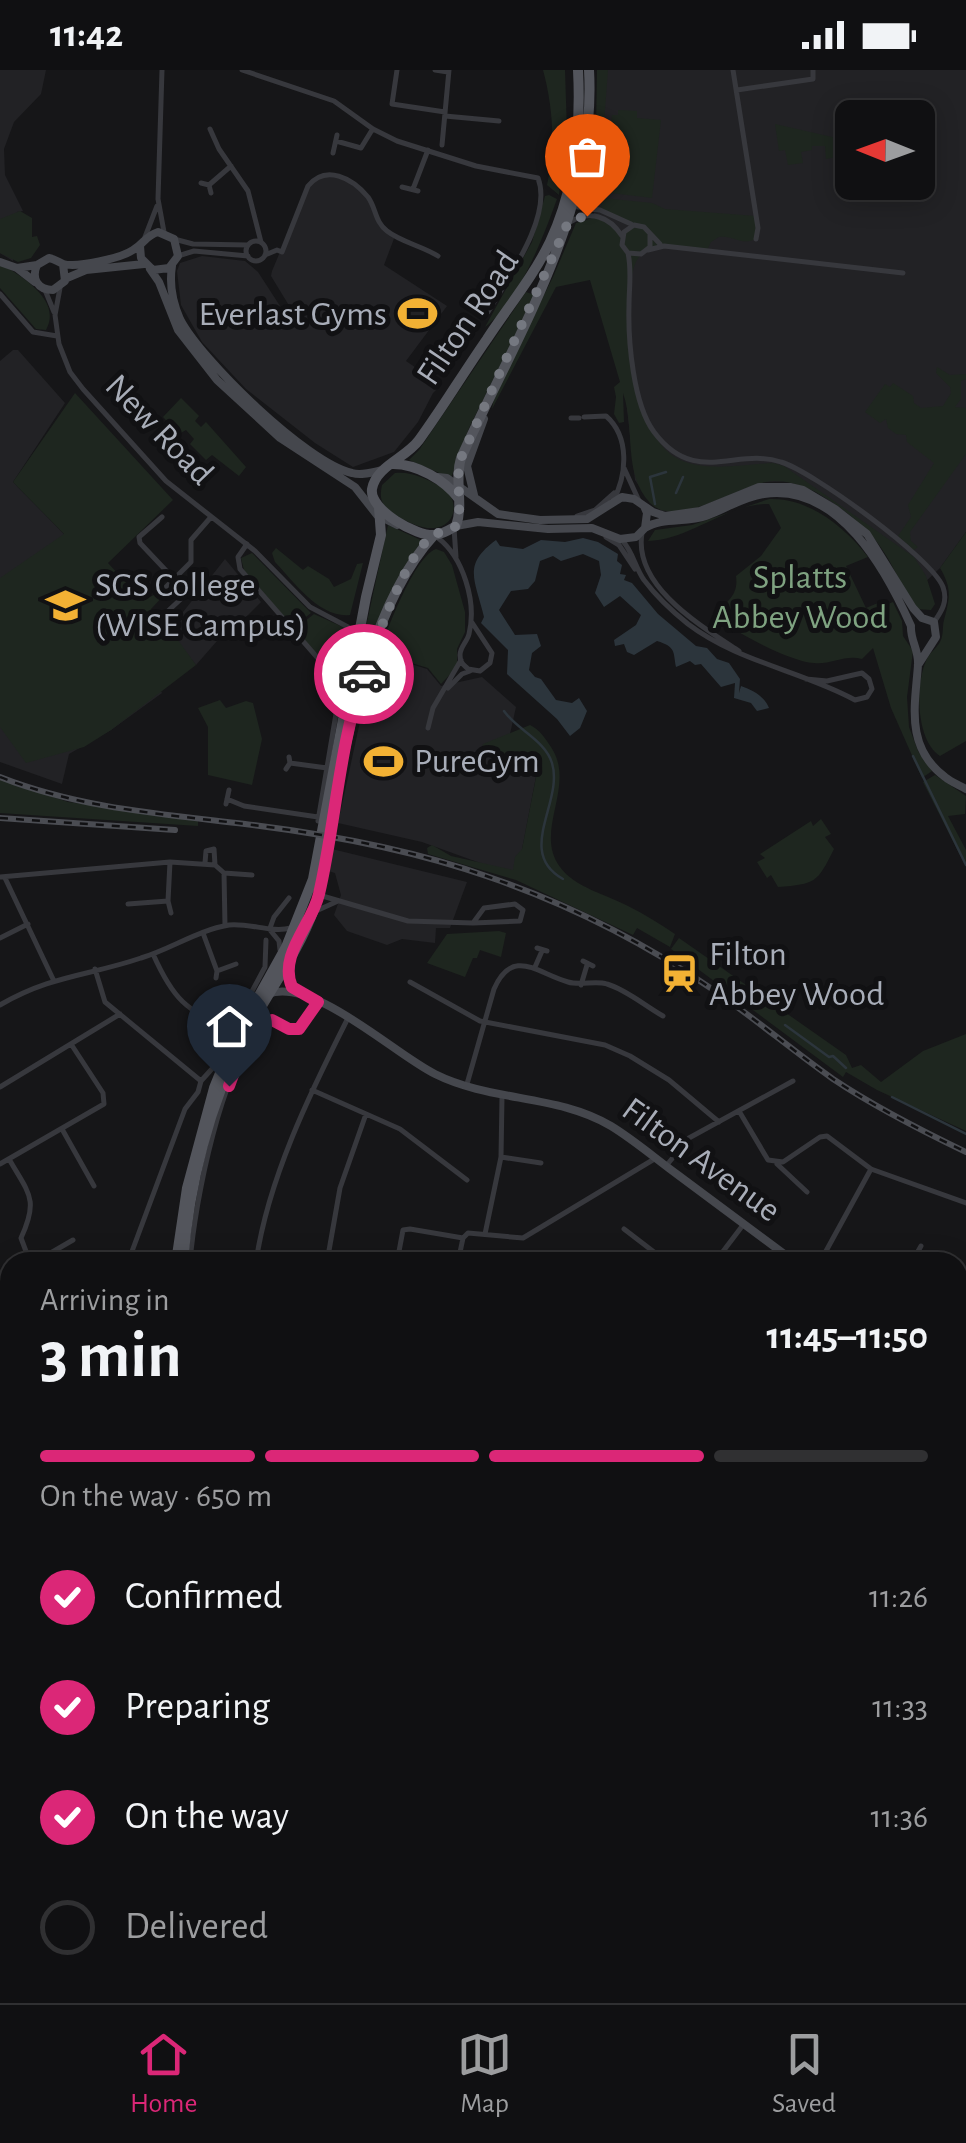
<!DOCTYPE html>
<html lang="en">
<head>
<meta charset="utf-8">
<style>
  body { margin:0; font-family:"Alegreya Sans",sans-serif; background:#19191b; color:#f1f3f6; height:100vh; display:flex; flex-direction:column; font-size:38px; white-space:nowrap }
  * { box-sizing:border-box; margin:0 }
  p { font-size:32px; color:#9c9d9f }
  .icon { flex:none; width:55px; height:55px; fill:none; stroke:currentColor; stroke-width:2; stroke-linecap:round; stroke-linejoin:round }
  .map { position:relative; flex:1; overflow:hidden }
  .side { position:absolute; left:0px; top:1182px; width:968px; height:752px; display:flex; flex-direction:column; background:#101012; border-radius:30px 30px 0 0; box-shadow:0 5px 25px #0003,0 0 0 2px #303032 }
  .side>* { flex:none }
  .needle { width:65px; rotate:271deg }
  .tools { position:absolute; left:835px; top:30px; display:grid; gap:20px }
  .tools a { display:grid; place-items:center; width:100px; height:100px; border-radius:15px; background:#101012; box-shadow:0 5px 25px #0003,0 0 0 2px #303032; font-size:50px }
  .pin { position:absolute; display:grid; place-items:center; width:85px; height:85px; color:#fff; margin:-102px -42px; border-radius:50% 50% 50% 0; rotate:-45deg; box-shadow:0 0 10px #0007 }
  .pin .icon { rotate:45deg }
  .courier { position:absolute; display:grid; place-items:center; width:100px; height:100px; margin:-50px; border:8px solid #db2777; border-radius:50%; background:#fff; color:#222; box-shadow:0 2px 12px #0007 }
  .overview em { font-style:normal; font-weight:700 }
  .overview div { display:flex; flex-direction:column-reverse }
  .overview { display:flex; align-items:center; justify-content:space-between; height:170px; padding:0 40px }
  h1 { font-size:65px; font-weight:700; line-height:75px }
  .bar { display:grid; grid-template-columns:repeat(4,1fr); gap:15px 10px; align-content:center; height:120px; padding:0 40px }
  .bar i { height:12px; border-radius:8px; background:#303032 }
  .bar .current { background:#db2777 }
  .bar p { grid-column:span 4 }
  ol { padding:0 40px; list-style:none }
  li { display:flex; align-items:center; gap:30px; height:110px }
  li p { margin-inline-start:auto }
  li .icon { padding:10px; border-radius:50%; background:#db2777; color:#fff; stroke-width:4 }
  li:last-child { color:#9c9d9f }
  li i { width:55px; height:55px; border:5px solid #303032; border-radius:50% }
  .status { display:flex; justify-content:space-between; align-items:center; height:70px; padding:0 50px; background:#101012; direction:ltr }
  .status svg { height:28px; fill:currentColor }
  .tab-bar { display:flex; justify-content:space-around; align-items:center; height:140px; border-top:2px solid #303032; background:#101012; font-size:28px; color:#9c9d9f }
  .tab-bar a { display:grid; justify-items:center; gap:5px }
  .tab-bar .current { color:#db2777 }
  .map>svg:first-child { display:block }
  .built { fill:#222225; fill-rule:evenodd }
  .green { fill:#1e261f }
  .water { fill:#2c353c }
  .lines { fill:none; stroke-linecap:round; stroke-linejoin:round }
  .stream { stroke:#2c353c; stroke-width:2.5 }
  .street { stroke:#37383d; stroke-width:5 }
  .secondary { stroke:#45474d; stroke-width:8 }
  .primary { stroke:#53555c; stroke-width:10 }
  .rail-casing { stroke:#4a4c52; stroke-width:6 }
  .rail { stroke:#111113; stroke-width:2.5; stroke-dasharray:8; stroke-linecap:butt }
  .done { stroke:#757880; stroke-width:10; stroke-dasharray:0 18 }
  .route { stroke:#db2777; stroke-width:12 }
  .labels { text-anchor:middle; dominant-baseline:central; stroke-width:10; stroke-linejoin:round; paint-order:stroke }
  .poi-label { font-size:35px; fill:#a8adb8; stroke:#111113; text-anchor:start }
  .street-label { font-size:35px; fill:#a8adb8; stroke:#111113 }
  .park-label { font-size:35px; fill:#7fa381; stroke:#111113 }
</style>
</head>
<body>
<div class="status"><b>11:42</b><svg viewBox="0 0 49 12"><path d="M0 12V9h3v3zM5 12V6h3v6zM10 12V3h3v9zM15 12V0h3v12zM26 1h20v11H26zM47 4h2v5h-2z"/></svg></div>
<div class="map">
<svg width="966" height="1933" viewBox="0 0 966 1933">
  <rect width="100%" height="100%" fill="#161618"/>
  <path class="built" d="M0 0H46L41 24 14 52 4 79 5 105 23 141 17 142 13 191 0 183Z
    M601 0H966V462L940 498 921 516 872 460 800 411 760 412 709 433 662 441 651 433 635 410 626 330 588 201 594 143 600 125ZM852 48H918V112H852Z
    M340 106 367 126 376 147 395 166 384 195 447 236 406 291 441 315 433 323 418 352 394 382 353 397 315 373 246 319 202 272 181 235 177 201 180 193 202 186 245 191 258 202 291 253 296 247 271 206 272 201 306 120 315 107Z
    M13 280H18L65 333 13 412 98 499 162 623 111 660 69 684 62 714 0 692V291Z
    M225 489 261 532 236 557 231 555 196 595 168 561Z
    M408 593 427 599 441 616 482 607 516 637 510 664 539 691 519 795 511 804 422 772 338 753 366 624 380 605Z
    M332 779 467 812 450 858H436L435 873 402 869 387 875 347 861 334 845 341 825 335 803 328 801Z
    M10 1441V1830L0 1838V1445Z
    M958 1712H966V1933H862V1925H958Z
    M10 1838V1925H228L229 1933H0V1847Z"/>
  <path class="green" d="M543 0H565L567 62 559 125 547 115C556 78 553 37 543 0Z
    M597 0H608L598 133 589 126 587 116 596 59Z
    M618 40 637 41V48L661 50 652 128 603 122 612 45H618Z
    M775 54 832 67 852 68V84L826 89 825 76H812V80L801 82 803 93 788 95 785 80 779 81Z
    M549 125 557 129C543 168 518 233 485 257L532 172 545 126Z
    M603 128 652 133 665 139 756 146V169C741 176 734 165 719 167L711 172 706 182C686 179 657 170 640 186 621 204 632 312 641 336 646 348 655 368 663 377 689 407 739 394 773 393L784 396 914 487 926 506 935 534 931 540 916 539C899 513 889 482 867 461 843 437 809 411 774 411 740 412 678 461 650 433 622 402 636 360 623 323L624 352 619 353 614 344 616 327 614 317 620 312 590 210 556 217 492 339 494 326 553 207 576 153 598 146 622 165 633 156 600 140Z
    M20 141 32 148V167L37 166 40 175 31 188 18 192 0 183V149Z
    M3 195C24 208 62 231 46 260L36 259 0 218V196Z
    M526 222 535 225 469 358 451 408 409 390 419 380Z
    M937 297 950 305 966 304V309L961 311V329L955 337 966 338V384L910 462 911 471 918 477 914 480 898 466 911 447 908 435 934 393 907 372 906 365 896 364 888 358 886 349 880 353 865 342 885 314 890 317 893 313 913 326 914 333 921 338 943 336 951 323 950 317 936 303Z
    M75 323 173 430 108 493 143 531 164 519 167 522 151 539 170 559 196 595 111 660 84 677 26 693 0 657V508L64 464 13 412Z
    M181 328 199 346 195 351 201 357 206 352 246 397 239 406 212 385 206 390 190 374 194 369 186 360 179 364 163 347Z
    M395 403C411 401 426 409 440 416 462 428 457 460 429 458 417 458 386 443 382 431 380 425 381 421 382 415Z
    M769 429C808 427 845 457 868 487L846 496 866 538 885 530 888 534 893 532 902 551 903 566 913 581 907 627 909 657 918 681 932 701 922 708 891 638 873 578 862 589C846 584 830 595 814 593 787 591 734 561 712 545 725 533 739 527 736 506L761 486 781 458 769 434C727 433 690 470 648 471L655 460 692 455Z
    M388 455 423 471C392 506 375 569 358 613L354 612Z
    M966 462V671L940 686C916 670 915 616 926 591 929 583 936 579 940 572 944 565 942 557 944 550 950 528 952 518 940 498Z
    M276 478 303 500 308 496 329 509 334 517 351 509 357 494 363 493 350 545C319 548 294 512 275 492L272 483Z
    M436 479 444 482 452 495 465 542V562L457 579V597L441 614 428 598 408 592 378 605 366 619C376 590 410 488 436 479Z
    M252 483 311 543 293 557 244 500 241 488Z
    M314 544 347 559 341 570 340 610 295 559Z
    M220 630 226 638 246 631 253 633 262 669 252 715 208 705V657L198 638Z
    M530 655C540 660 545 668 551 677 577 716 533 761 560 797 574 817 607 825 628 836 644 844 660 854 675 864L670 877 637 858 633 865 516 810 428 784 427 778 432 775 451 786 513 800 515 787 522 779 539 692 481 682 483 674Z
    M935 705 966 726 965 744 948 746 966 780V797L923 712Z
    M0 709 68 732 198 750V756L0 743Z
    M821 749 831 764 825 767 834 779C817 813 816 814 778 817L771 805 767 808 757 792 765 788 760 784 811 751 813 756Z
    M499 861 506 863 501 887 480 880 477 888H473L465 907 427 893 447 864Z
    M679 868 846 985 852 998 861 995 881 1012 923 981 966 964V1061L877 1020 846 1002 843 1007 671 879Z"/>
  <path class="water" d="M583 468 598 472 618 484 617 491 622 495 620 504 626 505 624 510 632 513 658 544 696 576 707 578 717 589 729 593 740 609 739 623 741 616C753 620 765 627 769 638L757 641 751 633 734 628 735 613 721 617 701 594 695 595 690 591 676 597C673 581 676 577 657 571L634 585 627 582 624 574 615 576 614 570 636 555 641 545 620 526 604 537 595 523 601 505 599 491 583 484 561 491 553 486 540 491 535 511 528 519 511 521 499 540 515 565 537 564 541 576 532 583 529 600 535 607 541 609 556 630 572 633 579 628 587 641 580 658 570 666 557 649 507 604 508 580 481 553 484 547C475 509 462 495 496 470L500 476 523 479 541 470 565 472Z"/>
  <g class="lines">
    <path class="stream" d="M676 423 683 407
      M655 434 650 407 666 402
      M504 641C517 660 545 670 552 693 564 732 515 782 563 809
      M913 686 966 795
      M785 955 829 987 833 986 846 998
      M892 1027 966 1064"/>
    <path class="street" d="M162 0 158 129 164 162
      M242 0 334 31 373 59 397 71 476 96 538 108C553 147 507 209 488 242
      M397 0 392 34 445 42
      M435 0 448 2
      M733 0 758 158 756 169
      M737 20 813 9V0
      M445 46 499 51
      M210 59 219 79 248 121 261 172
      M336 71 361 78 372 60
      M442 75 449 0
      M333 83 337 65
      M201 113 209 115 211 123
      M209 115 231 96
      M402 117 418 121
      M413 119 428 80
      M571 136 600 140 631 154
      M587 146 589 138 584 117 592 60
      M570 152C590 140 609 146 622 166
      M650 165V177L641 184 628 183 622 175 624 162 634 155 644 157 660 174
      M145 167 157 136
      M174 169 193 174 248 175
      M246 181a10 10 0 1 1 20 0a10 10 0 1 1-20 0Z
      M648 180 664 176 903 203
      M628 183C632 201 629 217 629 236 628 270 633 334 654 362 695 417 736 377 781 392 812 401 932 488 943 517 948 531 942 541 934 552
      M265 185 277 180 282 182 308 116C326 94 352 108 368 127 376 138 375 152 387 161 401 172 422 176 438 186
      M178 186 194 181 248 186
      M60 218 55 245 59 274 70 302 83 319 166 411 255 481 310 537 348 557 357 568
      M45 220 54 242
      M0 224 33 262 57 266
      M584 347 606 346C630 367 627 405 613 431
      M571 348H579
      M624 398 640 433
      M577 446 595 440 614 423
      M162 447 139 467 140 473 174 509
      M454 458 456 487
      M642 463C633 516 701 556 739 581
      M606 467 619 475 635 499
      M438 468C463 487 477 532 469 564 467 572 460 577 460 585 460 593 463 594 468 599L480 601 490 593 492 583 471 551
      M622 470C633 482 635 497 644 510 656 526 673 542 688 554 738 592 802 601 855 630L867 627 872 619 869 609 862 603 827 611 806 609
      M247 474 238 487 240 499 329 601 340 620 318 751
      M166 517 191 492V470L211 447
      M168 541 183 527 172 511
      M448 618 462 604 470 601
      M428 658 433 638 461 590
      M290 693 327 698
      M286 699 290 693 289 687
      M227 729 244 736 318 747
      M226 734 229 720
      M170 792 168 831 171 843
      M205 793 206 781 214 779 215 795
      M224 803 252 805
      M0 807 170 792 215 795 224 803 225 856
      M5 808 53 909
      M311 815 319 825 408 851 473 853
      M128 834 168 831
      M515 834 523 840 520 851 473 853 484 838Z
      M316 841 338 831
      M270 858 274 847 289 828
      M270 860 279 871 280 880
      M203 863 217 901
      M0 868 28 854
      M537 878 547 881
      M153 884C174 931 185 938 230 961
      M583 891 593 896
      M535 897 542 881
      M95 899 105 932 201 1011
      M216 908 217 901 236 894
      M410 912 480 951 605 975 630 986 669 1010 719 1052
      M581 915 587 895
      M0 935C52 905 88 906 141 888 171 879 198 860 229 855 251 853 271 863 291 858
      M467 1014 494 919C513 876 538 904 568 912 581 916 595 910 607 914 627 920 645 936 663 946
      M0 1017 120 944
      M312 1020 400 1059 467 1110
      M739 1041 768 1090 783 1092 820 1067 827 1066 871 1099 966 1133
      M62 1059 94 1116
      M501 1087 541 1093
      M9 1089C29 1124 39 1129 21 1168L30 1192
      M0 1094 104 1034 103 1023 71 974
      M777 1094 807 1122
      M666 1096 689 1068 793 1011
      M624 1159 667 1192
      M485 1164 501 1087 502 1027
      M35 1192 73 1170
      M128 1192 185 1039 198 1022 201 1011 219 991 227 968 265 897 266 870
      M190 1192C195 1132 221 993 265 951L272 949 289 959H299L318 933
      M256 1192C268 1109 310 1023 348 948
      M327 1192 340 1118 366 1044
      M397 1192 403 1160 410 1159 463 1168 468 1163 523 1168 656 1088
      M458 1192 463 1168
      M715 1192 743 1155
      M820 1192 871 1099
      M912 1192 921 1176
      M0 1256 10 1268
      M958 1268 966 1249
      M0 1381 10 1374
      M958 1420 966 1405
      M958 1606 966 1588
      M958 1614 962 1626
      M958 1676 966 1691
      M528 1925 535 1933
      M696 1925 708 1933
      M569 1933 578 1925
      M720 1933 726 1925
      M811 1933 815 1929 840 1925"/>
    <path class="secondary" d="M0 192 17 198 35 212
      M37 195C31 209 38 220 53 220L65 211 63 194
      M172 196C169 215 172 231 180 249 201 290 307 393 352 403 362 406 373 402 383 400
      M17 198 37 195 49 188C55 189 58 192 63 194 78 198 121 188 133 180 144 174 145 166 158 162L174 169 178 186 169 198 153 200 141 188 140 176
      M150 199 159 212 178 260 217 310 280 368 355 417 377 445 397 455
      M67 208 86 200 144 194
      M438 407 447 408 498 444 540 450 587 449 622 427 634 429 653 442 665 446 700 441 759 417H790L803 420 835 439 867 464 913 538 922 548 934 552 936 567 918 595
      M474 425 467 396 484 349
      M456 456 478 452 548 459 592 458 620 469 636 467 645 458 647 443 644 436
      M645 458C662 447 686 453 706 446 725 439 743 427 764 424 839 413 886 500 911 556 910 570 919 580 918 595 915 636 905 677 945 707 951 712 959 715 966 719
      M287 896 289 912 298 923
      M268 924C314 907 394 984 435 1004 491 1032 557 1024 611 1056 634 1070 656 1089 678 1105 717 1134 756 1163 795 1192
      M958 1294 966 1298
      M445 1925 453 1933"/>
    <path class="primary" d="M578 0C581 58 575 119 550 172 533 207 508 237 487 269 464 302 443 337 419 370 406 388 376 396 372 419 369 440 417 467 435 465 443 464 449 460 456 456 464 434 454 411 461 388 517 264 597 141 589 0
      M393 394C417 394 445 410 459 429
      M176 1192 187 1118 214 1018 231 976 286 877 313 809 366 527 381 465 379 438
      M183 1192C189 1115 209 1034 245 966 267 923 298 884 314 839 326 808 327 773 333 741 348 655 374 530 434 465
      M0 1429 10 1426
      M958 1702H966"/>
    <defs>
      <path id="rail" d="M0 707C79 738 161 744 245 754 327 764 410 779 489 807 568 834 643 872 712 919 753 947 792 980 833 1009 875 1037 920 1060 966 1082
        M0 748 175 760"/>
    </defs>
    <use href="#rail" class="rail-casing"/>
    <use href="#rail" class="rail"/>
  </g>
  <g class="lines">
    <path class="done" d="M364 604C376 573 406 481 434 465 441 461 449 461 456 456 464 434 454 411 461 388L567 155 574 149 587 146"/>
    <path class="route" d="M229 1016C237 994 248 959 272 950L289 959H299L318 932 292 917C278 885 312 855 319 824 336 751 339 675 364 604"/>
  </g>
  <defs>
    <symbol id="stadium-bare" viewBox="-9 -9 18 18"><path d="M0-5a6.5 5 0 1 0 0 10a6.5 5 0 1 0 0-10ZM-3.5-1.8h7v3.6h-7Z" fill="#f2b134" stroke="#111113" stroke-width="2.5" paint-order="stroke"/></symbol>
    <symbol id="university-bare" viewBox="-9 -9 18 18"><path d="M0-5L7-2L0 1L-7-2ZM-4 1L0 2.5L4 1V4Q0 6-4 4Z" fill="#f2b134" stroke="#111113" stroke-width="2.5" paint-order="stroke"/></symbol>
    <symbol id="station-bare" viewBox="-9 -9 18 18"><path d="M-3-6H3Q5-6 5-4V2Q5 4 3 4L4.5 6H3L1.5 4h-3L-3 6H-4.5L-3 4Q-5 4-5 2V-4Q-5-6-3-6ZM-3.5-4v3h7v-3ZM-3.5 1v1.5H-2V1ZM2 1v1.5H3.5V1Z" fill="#f2b134" stroke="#111113" stroke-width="2.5" paint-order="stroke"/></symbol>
  </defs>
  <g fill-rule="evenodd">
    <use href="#stadium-bare" x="390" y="216" width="55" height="55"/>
    <use href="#university-bare" x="38" y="508" width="55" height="55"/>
    <use href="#stadium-bare" x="356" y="664" width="55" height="55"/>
    <use href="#station-bare" x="652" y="876" width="55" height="55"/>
  </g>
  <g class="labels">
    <g class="poi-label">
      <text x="387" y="244" text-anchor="end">Everlast Gyms</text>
      <text x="95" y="515">SGS College<tspan x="95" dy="40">(WISE Campus)</tspan></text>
      <text x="414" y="691">PureGym</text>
      <text x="709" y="884">Filton<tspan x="709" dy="40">Abbey Wood</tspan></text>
    </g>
    <g class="street-label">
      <text transform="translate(468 248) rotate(-56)">Filton Road</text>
      <text transform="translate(159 360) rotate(46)">New Road</text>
      <text transform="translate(701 1090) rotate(36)">Filton Avenue</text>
    </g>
    <g class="park-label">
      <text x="800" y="507">Splatts<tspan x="800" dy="40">Abbey Wood</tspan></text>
    </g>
  </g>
</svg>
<div class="tools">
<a><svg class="needle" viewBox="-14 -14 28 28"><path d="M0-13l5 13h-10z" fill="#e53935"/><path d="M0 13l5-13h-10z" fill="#9c9d9f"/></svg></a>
</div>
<div class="pin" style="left:587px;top:146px;background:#ea580c"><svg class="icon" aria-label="bag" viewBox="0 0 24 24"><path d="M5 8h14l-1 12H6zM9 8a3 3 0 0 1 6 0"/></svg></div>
<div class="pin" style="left:229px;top:1016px;background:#1f2937"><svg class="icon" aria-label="home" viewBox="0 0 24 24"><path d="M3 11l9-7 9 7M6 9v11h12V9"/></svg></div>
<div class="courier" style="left:364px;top:604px"><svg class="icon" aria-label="car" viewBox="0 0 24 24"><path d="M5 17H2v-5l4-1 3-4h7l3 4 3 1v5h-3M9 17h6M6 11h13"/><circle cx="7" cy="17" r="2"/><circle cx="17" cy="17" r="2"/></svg></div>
<section class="side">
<div class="overview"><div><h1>3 min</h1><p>Arriving in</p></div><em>11:45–11:50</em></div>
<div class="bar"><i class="current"></i><i class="current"></i><i class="current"></i><i></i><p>On the way · 650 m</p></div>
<ol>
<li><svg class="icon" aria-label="check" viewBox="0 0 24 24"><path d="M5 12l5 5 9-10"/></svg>Confirmed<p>11:26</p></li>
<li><svg class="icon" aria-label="check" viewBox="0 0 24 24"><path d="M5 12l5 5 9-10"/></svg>Preparing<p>11:33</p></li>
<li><svg class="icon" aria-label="check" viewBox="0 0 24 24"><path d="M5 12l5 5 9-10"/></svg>On the way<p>11:36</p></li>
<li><i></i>Delivered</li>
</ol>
</section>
</div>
<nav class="tab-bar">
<a class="current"><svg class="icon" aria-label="home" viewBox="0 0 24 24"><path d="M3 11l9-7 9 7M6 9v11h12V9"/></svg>Home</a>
<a><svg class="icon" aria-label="map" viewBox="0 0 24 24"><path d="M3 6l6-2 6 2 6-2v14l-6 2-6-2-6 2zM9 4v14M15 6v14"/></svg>Map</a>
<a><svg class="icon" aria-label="saved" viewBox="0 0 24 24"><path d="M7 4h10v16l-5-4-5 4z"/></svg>Saved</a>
</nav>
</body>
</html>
